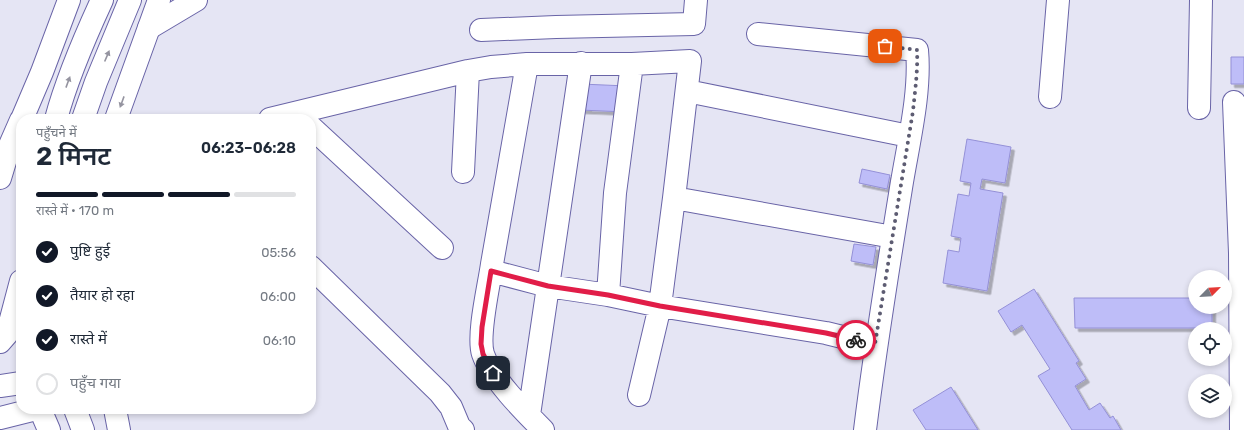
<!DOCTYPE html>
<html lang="hi">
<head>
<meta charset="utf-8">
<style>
  body { margin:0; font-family:Rubik,"Noto Sans Devanagari",sans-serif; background:#f2f2f3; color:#1f2937; height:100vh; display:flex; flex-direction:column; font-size:15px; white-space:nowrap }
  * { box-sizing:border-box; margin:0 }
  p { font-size:13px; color:#747a83 }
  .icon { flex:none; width:22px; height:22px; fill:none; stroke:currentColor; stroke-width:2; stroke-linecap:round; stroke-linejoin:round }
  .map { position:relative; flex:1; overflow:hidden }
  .sheet { position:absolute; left:16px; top:114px; width:300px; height:300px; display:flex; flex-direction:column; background:#fff; border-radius:16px; box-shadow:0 2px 6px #0003 }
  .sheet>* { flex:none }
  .needle { width:26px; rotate:66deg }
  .controls { position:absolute; left:1188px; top:270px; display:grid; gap:8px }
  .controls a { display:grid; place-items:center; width:44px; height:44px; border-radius:50%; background:#fff; box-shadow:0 2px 6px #0003; font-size:20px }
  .pin { position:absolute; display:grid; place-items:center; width:34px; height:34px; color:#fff; margin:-17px; border-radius:8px; box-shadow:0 2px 6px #0006 }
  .courier { position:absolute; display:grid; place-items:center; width:40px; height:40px; margin:-20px; border:3px solid #e11d48; border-radius:50%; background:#fff; color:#222; box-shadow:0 1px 5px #0007 }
  .summary em { font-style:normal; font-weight:600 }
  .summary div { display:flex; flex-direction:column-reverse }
  .summary { display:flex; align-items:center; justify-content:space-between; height:68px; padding:0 20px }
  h1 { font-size:26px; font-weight:600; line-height:30px }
  .bar { display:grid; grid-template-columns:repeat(4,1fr); gap:6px 4px; align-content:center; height:48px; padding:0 20px }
  .bar i { height:5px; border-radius:3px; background:#e0e1e3 }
  .bar .selected { background:#111827 }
  .bar p { grid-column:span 4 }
  ol { padding:0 20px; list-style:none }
  li { display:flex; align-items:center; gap:12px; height:44px }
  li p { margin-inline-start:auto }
  li .icon { padding:4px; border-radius:50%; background:#111827; color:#fff; stroke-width:4 }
  li:last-child { color:#747a83 }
  li i { width:22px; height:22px; border:2px solid #e0e1e3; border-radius:50% }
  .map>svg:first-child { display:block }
  .building { fill:#bebdf8; stroke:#9490d7; filter:url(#shadow) }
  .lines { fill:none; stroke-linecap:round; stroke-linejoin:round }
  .minor-casing { stroke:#6964a7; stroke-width:24 }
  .highway-casing { stroke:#6964a7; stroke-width:24 }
  .minor { stroke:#fff; stroke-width:22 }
  .highway { stroke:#fff; stroke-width:22 }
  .oneway { fill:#9594a0 }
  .done { stroke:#5d5c72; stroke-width:4; stroke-dasharray:0 7.2 }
  .route { stroke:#e11d48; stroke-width:5 }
</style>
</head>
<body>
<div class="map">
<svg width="1244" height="430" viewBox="0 0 1244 430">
  <defs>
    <filter id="shadow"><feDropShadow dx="3.5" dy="3.5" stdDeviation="0" flood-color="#0004"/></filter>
  </defs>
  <rect width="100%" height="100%" fill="#e5e5f4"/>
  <path class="building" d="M1231 57H1244V84H1231Z
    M581 84 627 86 626 112 580 110Z
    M967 139 1011 147 1005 183 982 179 980 189 1003 193 987 291 943 283 948 250 959 252 961 238 951 236 958 194 969 196 971 183 960 181Z
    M862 169 890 175 887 189 859 183Z
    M854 244 876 247 873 265 851 261Z
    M1034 289 1079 361 1076 363 1086 379 1075 386 1089 410 1100 403 1110 418 1113 416 1121 430H1072L1038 376 1050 369 1022 325 1011 332 998 311Z
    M1074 298H1195V307H1212V328H1075Z
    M951 387 978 430H926L913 410Z"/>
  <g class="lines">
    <defs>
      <path id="minor" d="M149 28 196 0
        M481 30 556 27 694 24 696 0
        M758 34 917 50C921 93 908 144 901 188 888 268 875 349 865 430
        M527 64C515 130 504 197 492 264 489 286 477 335 483 354 491 378 525 412 543 430
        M687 91 909 136
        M1050 97 1058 0
        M1234 102 1240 253 1241 430
        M1199 108 1201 0
        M22 119 42 72 69 0
        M270 119 468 71 491 67 527 64H632L690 61 674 198 660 306 639 395
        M311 127 442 248
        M463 172 468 71
        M0 178 10 145 21 120
        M674 198 893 237
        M311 267 440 393 451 407 459 426 463 430
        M491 271 548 286 608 295 660 306 826 333 875 345
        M608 295 615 193 632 64
        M0 386 21 383
        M529 415 581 63
        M0 418 36 409"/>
      <path id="highway" d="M56 119C67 78 84 39 102 0
        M83 119 96 82 130 0
        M116 119 159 0
        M0 342 7 334 21 281
        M40 409 49 430
        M75 409 83 430
        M115 409 119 430"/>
    </defs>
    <use href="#minor" class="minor-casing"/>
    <use href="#highway" class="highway-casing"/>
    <use href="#minor" class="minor"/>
    <use href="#highway" class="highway"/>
  </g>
  <defs><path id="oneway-solid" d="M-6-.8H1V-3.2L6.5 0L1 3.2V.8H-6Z"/></defs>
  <g class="oneway">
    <use href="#oneway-solid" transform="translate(107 56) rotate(-67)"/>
    <use href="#oneway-solid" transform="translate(68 82) rotate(-70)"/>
    <use href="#oneway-solid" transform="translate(122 102) rotate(110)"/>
  </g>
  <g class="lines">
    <path class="done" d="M856 340 875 344 913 111C915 91 918 70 917 50L885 46"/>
    <path class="route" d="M493 373 483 354 481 344 482 327 491 271 548 286 608 295 660 306 826 333 856 340"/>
  </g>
</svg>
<div class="controls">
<a><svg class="needle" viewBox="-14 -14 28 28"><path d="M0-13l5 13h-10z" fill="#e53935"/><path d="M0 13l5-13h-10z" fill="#747a83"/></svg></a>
<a><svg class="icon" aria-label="locate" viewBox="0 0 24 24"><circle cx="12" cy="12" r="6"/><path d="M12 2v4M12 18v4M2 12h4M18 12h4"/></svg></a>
<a><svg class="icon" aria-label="layers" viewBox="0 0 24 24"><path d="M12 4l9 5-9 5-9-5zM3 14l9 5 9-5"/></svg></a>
</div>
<div class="pin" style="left:885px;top:46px;background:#ea580c"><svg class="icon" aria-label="bag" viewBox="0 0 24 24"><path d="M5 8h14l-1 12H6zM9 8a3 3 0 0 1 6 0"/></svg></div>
<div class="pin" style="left:493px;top:373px;background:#1f2937"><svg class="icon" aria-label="home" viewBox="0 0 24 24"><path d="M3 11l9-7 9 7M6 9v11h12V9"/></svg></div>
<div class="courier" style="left:856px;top:340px"><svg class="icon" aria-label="bike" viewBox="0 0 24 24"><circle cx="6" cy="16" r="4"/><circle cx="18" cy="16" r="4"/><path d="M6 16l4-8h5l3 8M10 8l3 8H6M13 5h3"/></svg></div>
<section class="sheet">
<div class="summary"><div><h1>2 मिनट</h1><p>पहुँचने में</p></div><em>06:23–06:28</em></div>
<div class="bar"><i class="selected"></i><i class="selected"></i><i class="selected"></i><i></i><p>रास्ते में · 170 m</p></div>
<ol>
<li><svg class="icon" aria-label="check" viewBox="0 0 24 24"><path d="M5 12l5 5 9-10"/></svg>पुष्टि हुई<p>05:56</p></li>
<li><svg class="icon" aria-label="check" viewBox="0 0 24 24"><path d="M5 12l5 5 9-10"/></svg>तैयार हो रहा<p>06:00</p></li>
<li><svg class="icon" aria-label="check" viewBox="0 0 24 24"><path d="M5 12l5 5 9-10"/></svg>रास्ते में<p>06:10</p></li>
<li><i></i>पहुँच गया</li>
</ol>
</section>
</div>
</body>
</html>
